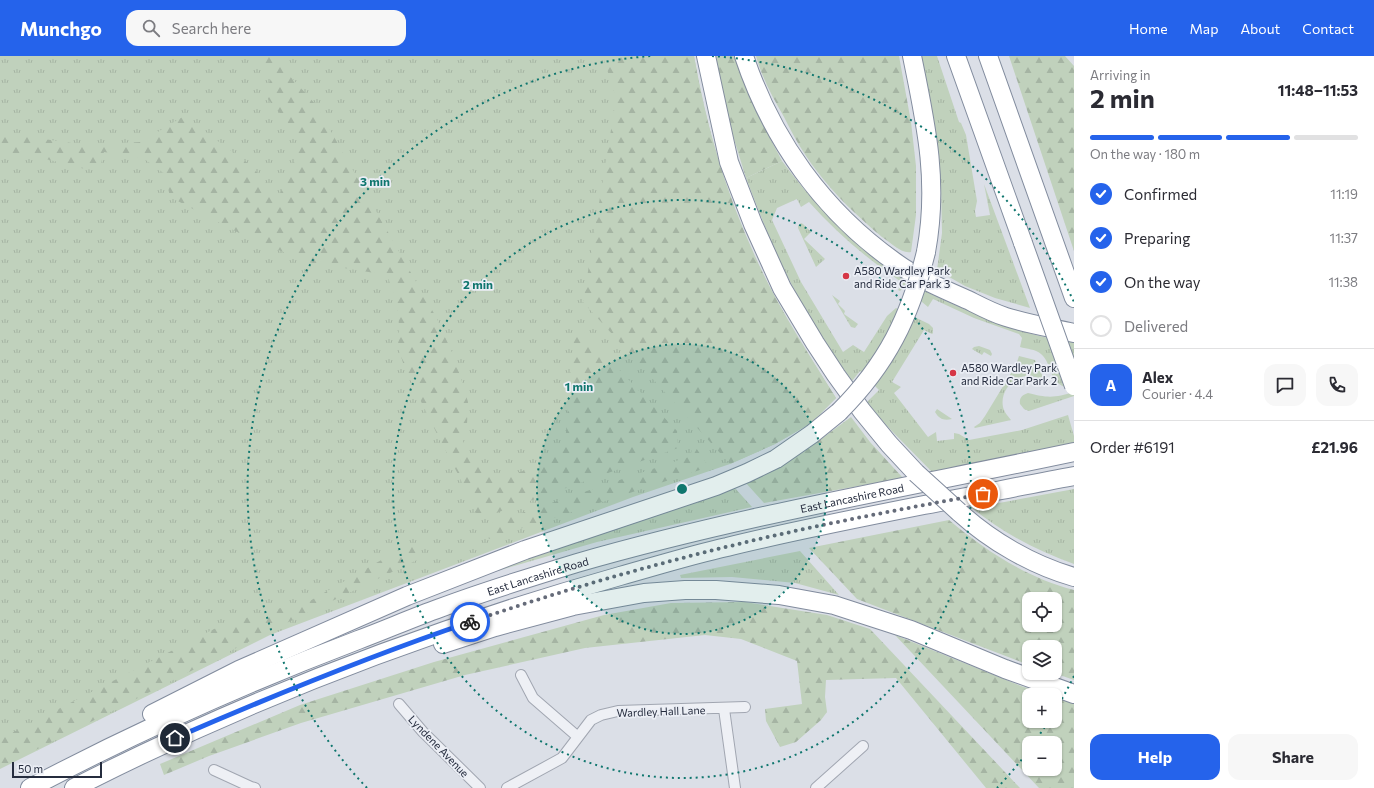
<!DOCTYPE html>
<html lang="en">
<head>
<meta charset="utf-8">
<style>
  body { margin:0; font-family:Commissioner,sans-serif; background:#f7f7f7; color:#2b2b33; height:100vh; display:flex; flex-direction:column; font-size:15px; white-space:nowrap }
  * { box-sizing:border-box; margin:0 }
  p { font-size:13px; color:#7c7c81 }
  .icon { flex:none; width:22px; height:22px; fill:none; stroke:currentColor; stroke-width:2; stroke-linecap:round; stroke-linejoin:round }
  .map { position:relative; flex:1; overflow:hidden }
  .drawer { display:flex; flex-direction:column; background:#fff; width:300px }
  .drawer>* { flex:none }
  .controls { position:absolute; left:1022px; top:536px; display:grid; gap:8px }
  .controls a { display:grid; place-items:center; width:40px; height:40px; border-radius:8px; background:#fff; box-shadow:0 1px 3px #0004; font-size:20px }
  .scale { position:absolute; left:12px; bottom:10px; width:90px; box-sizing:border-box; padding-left:4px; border:2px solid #252c3e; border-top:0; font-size:11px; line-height:14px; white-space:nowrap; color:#252c3e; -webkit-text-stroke:3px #ebeef5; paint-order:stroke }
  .pin { position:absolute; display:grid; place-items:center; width:34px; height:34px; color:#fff; margin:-17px; border:2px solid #fff; border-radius:50%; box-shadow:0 1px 4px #0007 }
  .courier { position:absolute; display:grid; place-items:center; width:40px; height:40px; margin:-20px; border:3px solid #2563eb; border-radius:50%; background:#fff; color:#222; box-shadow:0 1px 5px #0007 }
  .overview em { font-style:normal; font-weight:700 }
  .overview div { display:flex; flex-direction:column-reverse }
  .overview { display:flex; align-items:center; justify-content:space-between; height:68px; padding:0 16px }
  h1 { font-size:26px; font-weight:700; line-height:30px }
  .bar { display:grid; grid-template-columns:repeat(4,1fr); gap:6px 4px; align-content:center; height:48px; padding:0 16px }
  .bar i { height:5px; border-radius:3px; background:#e1e1e2 }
  .bar .on { background:#2563eb }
  .bar p { grid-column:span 4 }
  .line { display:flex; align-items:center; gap:10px; padding:0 16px; border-top:1px solid #e1e1e2 }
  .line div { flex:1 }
  .round { display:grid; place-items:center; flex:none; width:42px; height:42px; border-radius:12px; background:#f7f7f7 }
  ol { padding:0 16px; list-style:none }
  li { display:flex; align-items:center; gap:12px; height:44px }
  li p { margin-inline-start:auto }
  li .icon { padding:4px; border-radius:50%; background:#2563eb; color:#fff; stroke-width:4 }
  li:last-child { color:#7c7c81 }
  li i { width:22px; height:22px; border:2px solid #e1e1e2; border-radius:50% }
  .cta { display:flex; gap:8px; margin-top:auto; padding:8px 16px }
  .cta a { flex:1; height:46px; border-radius:12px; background:#2563eb; color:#fff; font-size:16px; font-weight:700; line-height:46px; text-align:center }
  .cta a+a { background:#f7f7f7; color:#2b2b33 }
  header { display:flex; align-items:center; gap:24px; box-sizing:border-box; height:56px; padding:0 20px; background:#2563eb; color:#fff }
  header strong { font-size:19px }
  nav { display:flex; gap:22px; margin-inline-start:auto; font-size:14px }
  .search { width:280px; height:36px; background:#f7f7f7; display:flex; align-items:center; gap:10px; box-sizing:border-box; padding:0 14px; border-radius:12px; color:#7c7c81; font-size:15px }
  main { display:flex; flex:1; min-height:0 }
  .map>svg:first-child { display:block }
  .grass { fill:url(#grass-tufts) }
  .forest { fill:url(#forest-firs); fill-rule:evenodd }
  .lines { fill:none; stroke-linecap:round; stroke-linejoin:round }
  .street-casing { stroke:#a1a6b1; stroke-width:12 }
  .highway-casing { stroke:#828c9e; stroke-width:20 }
  .street { stroke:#eef0f5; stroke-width:10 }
  .highway { stroke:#fff; stroke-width:18 }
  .highway-bridge-casing { stroke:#828c9e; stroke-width:20; stroke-linecap:butt }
  .highway-bridge { stroke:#fff; stroke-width:18 }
  .done { stroke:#656b79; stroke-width:4; stroke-dasharray:0 7.2 }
  .route { stroke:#2563eb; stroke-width:5 }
  .ring { fill:none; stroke:#0f766e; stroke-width:2; stroke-dasharray:2 4 }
  .poi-dot { fill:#d63646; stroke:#ebeef5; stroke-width:1.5 }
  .labels { text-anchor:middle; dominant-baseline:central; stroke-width:3.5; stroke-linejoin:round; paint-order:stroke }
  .poi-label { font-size:11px; fill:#252c3e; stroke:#ebeef5; text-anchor:start }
  .street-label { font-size:11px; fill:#252c3e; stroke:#ebeef5 }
  .centre { fill:#0f766e; stroke:#ebeef5; stroke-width:2 }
  .ring-label { font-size:12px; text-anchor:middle; font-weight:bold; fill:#0f766e; stroke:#ebeef5; stroke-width:3.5; stroke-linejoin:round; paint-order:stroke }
</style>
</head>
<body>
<header>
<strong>Munchgo</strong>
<div class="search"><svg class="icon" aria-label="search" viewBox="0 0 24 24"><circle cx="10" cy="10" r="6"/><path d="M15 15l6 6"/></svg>Search here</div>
<nav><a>Home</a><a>Map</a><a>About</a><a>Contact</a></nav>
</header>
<main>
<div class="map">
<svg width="1074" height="732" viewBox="0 0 1074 732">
  <defs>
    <pattern id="grass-tufts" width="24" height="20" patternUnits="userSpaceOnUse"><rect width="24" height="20" fill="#c0d1bc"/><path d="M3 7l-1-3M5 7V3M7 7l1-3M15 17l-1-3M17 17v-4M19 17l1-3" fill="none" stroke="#a5b4a3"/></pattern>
    <pattern id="forest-firs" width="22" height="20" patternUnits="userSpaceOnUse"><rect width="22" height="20" fill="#c0d1bc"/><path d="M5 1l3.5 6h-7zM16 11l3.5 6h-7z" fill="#a5b4a3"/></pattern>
  </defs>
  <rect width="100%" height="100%" fill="#dbdfe7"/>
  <path class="grass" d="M0 0H694C706 67 724 133 752 195 775 246 806 294 836 342L811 367 775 388 730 408 633 441 270 579 0 713Z
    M920 0H937L959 66 961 67 966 79 977 145 975 155 976 161 990 159 984 128 1030 252 995 242 965 230 937 214 942 177 941 131 933 70Z
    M782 105C814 148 852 188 896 218 924 236 955 250 986 262 1005 269 1024 277 1044 281 1054 283 1064 284 1074 285V328L1065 331C1048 325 1053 309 1041 298 1035 293 1027 293 1020 291L1022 282 1019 278 974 262 933 243 928 251 904 231 900 235 898 234 903 227C868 204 837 177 809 146L801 151 797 143 777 152 772 164 801 226 843 296 853 289 864 296 887 260 896 252 929 268 933 272V277L932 278 924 274 892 326 901 331 894 337 928 381 936 376 937 385 954 383V377L959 378 969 384 1022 374 1068 359 1074 380V391L934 418 886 369 867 346 879 334 860 315 852 325C824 286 798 244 777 199 766 174 756 148 746 122Z
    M801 167 803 168 811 176 804 183 825 203 816 211 798 172V170Z
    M832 239 840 245 838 248 845 255 844 258 858 268 855 272 851 271Z
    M979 290 990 294 992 298 991 300 984 296 982 299 972 293 974 291Z
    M1019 300 1035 304 1045 325C1039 322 1034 320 1027 320 1012 321 1000 336 1003 351 1004 356 1008 360 1011 364L975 372 974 371 980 367 985 360 1016 309Z
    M1074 336V340L1029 355 1024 353 1020 348C1019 342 1022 339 1028 337 1047 342 1055 342 1074 336Z
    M937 353 952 363C944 365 939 363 935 356Z
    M734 431 752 451 597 486 473 522Z
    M1074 433V508C1037 495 1003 477 972 452Z
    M800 495 839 539 795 527 732 521 681 522 680 519Z"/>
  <path class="forest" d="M256 0H272L316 49 436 261 455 303 468 346 467 368 463 385 475 406 494 423 534 412 565 388 575 267 677 375 678 392 479 463 459 420 441 386 405 313 398 291 399 269 396 242 387 219 307 206 241 178 170 141 165 118 143 102 104 96 99 114 85 113 42 102 0 96V75L30 81 85 89 141 86 184 60 249 108 279 140 303 85 268 43V30L273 18Z
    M603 0H694C708 85 736 167 776 243 794 277 816 310 836 342L811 367 775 388 730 408 583 246 616 43Z
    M715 0H735C747 37 764 71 782 105L746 122 729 67Z
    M756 0H899L911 66 916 110V159L911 196C901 198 890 186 882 181 858 161 835 139 816 114 803 97 793 79 784 61 773 42 762 22 756 0Z
    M1009 0H1065L1074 10V195Z
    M851 361 870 386 903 422 764 447 745 426 802 397Z
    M692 386 709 411 489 483 483 470 691 400Z
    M949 464C986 495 1027 522 1074 534V624L1054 617 1055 591H1029V609L857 543 809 492ZM1029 543H1055V569H1029Z
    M411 487 421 502 270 575 0 712V683L214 573 263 556 308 546Z
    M745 546 827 559 870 573 1020 732H986L896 622 826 624 825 641 827 656 821 664 796 686 780 691 766 665 765 653 802 648 797 605 741 583 705 579 585 592 465 619 301 667 209 700 164 719 160 708 300 649 434 606 604 559 671 547Z
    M895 579 1021 630 1049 639H1029V665H1055V641L1074 647V732H1039ZM1029 687H1055V713H1029Z"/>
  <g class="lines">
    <defs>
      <path id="street" d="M521 619 533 642 578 681
        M399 648 423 676 480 732
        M724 653 735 732
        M214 714 251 731 255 732
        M507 732 562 702 591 664 601 659 618 655 745 651
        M816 732 863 690"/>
      <g id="highway">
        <path d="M706 0 729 106 753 168 782 232 815 287 836 319 862 355 889 388 916 417"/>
        <path d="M744 0C772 84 823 155 895 206 917 222 943 233 968 244 980 250 993 257 1006 261 1028 268 1052 272 1074 277"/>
        <path d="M912 0C926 68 939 126 926 196"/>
        <path d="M956 0 1023 187"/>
        <path d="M988 0 1074 242"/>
        <path d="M959 456C991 485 1032 509 1074 521"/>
        <path d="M443 588 495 571 573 550 644 537 685 534H716L779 539 834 549 911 574 1005 613 1074 638"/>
        <path d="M152 658 239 614 407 540 525 494 716 430 747 417 776 403 812 378 839 356"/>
        <path id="s1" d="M30 732C136 676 245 627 358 584 385 574 412 562 440 552 485 535 531 521 577 507 740 460 908 431 1074 396"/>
        <path d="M74 732C248 643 432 573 620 520 656 510 691 499 727 491 792 475 858 462 924 449 974 440 1024 429 1074 420"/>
      </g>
    </defs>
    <use href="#street" class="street-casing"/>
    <use href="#highway" class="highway-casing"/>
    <use href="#street" class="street"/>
    <use href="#highway" class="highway"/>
    <defs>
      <path id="highway-bridge" d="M1023 187 1074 330
        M839 356C887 308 910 261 926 196
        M916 417 959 456"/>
    </defs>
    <use href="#highway-bridge" class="highway-bridge-casing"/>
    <use href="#highway-bridge" class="highway-bridge"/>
  </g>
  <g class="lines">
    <path class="done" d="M470 566C554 537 640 512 726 491 811 470 897 454 983 438"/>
    <path class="route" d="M175 682C272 640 370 600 470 566"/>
  </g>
  <circle cx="682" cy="433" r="145" fill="#0f766e" fill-opacity=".12"/>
  <g class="ring">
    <circle cx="682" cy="433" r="145"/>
    <circle cx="682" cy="433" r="289"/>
    <path d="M1074 620A434 434 0 0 1 1056 653M1048 666A434 434 0 0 1 1035 685M1029 694A434 434 0 0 1 997 732M367 732A434 434 0 0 1 652 0M712 0A434 434 0 0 1 1074 246"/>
  </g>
  <g class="poi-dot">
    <circle cx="846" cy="220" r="4"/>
    <circle cx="953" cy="317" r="4"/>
  </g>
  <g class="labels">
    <g class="poi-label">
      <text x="854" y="214">A580 Wardley Park<tspan x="854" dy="13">and Ride Car Park 3</tspan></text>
      <text x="961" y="311">A580 Wardley Park<tspan x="961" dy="13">and Ride Car Park 2</tspan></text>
    </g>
    <g class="street-label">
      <text stroke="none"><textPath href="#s1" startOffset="875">East Lancashire Road</textPath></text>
      <text stroke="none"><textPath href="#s1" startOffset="551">East Lancashire Road</textPath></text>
      <text transform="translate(661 655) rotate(-2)">Wardley Hall Lane</text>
      <text transform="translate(439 690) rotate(46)">Lyndene Avenue</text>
    </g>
  </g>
  <circle cx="682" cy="433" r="6" class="centre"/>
  <g class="ring-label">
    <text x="375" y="130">3 min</text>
    <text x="478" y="233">2 min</text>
    <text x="579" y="335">1 min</text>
  </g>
</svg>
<div class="controls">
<a><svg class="icon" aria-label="locate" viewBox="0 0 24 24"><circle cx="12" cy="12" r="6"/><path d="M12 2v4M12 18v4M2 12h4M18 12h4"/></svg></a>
<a><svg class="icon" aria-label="layers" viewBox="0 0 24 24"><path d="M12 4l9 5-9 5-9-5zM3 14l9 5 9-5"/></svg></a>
<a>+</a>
<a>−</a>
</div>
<div class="scale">50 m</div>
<div class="pin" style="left:983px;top:438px;background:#ea580c"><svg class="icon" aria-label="bag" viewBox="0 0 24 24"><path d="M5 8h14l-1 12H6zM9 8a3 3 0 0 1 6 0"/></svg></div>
<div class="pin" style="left:175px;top:682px;background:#1f2937"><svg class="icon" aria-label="home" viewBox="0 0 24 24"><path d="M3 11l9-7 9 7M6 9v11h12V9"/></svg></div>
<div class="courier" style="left:470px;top:566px"><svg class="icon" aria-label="bike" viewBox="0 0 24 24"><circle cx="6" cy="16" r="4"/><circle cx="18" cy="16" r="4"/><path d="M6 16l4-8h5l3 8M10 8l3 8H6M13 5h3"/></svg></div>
</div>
<section class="drawer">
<div class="overview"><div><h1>2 min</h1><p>Arriving in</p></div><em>11:48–11:53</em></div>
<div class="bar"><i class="on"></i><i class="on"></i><i class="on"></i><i></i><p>On the way · 180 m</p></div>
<ol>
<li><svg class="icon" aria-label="check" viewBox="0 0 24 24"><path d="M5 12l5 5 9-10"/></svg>Confirmed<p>11:19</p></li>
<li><svg class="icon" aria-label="check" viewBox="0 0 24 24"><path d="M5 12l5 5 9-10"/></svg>Preparing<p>11:37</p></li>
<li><svg class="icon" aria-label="check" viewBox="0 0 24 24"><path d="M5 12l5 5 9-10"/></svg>On the way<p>11:38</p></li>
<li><i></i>Delivered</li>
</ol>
<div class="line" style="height:72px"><b class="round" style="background:#2563eb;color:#fff">A</b><div><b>Alex</b><p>Courier · 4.4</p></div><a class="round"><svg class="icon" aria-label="chat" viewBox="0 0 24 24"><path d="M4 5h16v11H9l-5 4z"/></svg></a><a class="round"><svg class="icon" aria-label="phone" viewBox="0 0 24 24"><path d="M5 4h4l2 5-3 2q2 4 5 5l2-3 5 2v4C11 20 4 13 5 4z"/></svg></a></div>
<div class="line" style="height:52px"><div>Order #6191</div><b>£21.96</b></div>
<div class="cta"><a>Help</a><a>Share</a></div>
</section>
</main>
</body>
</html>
